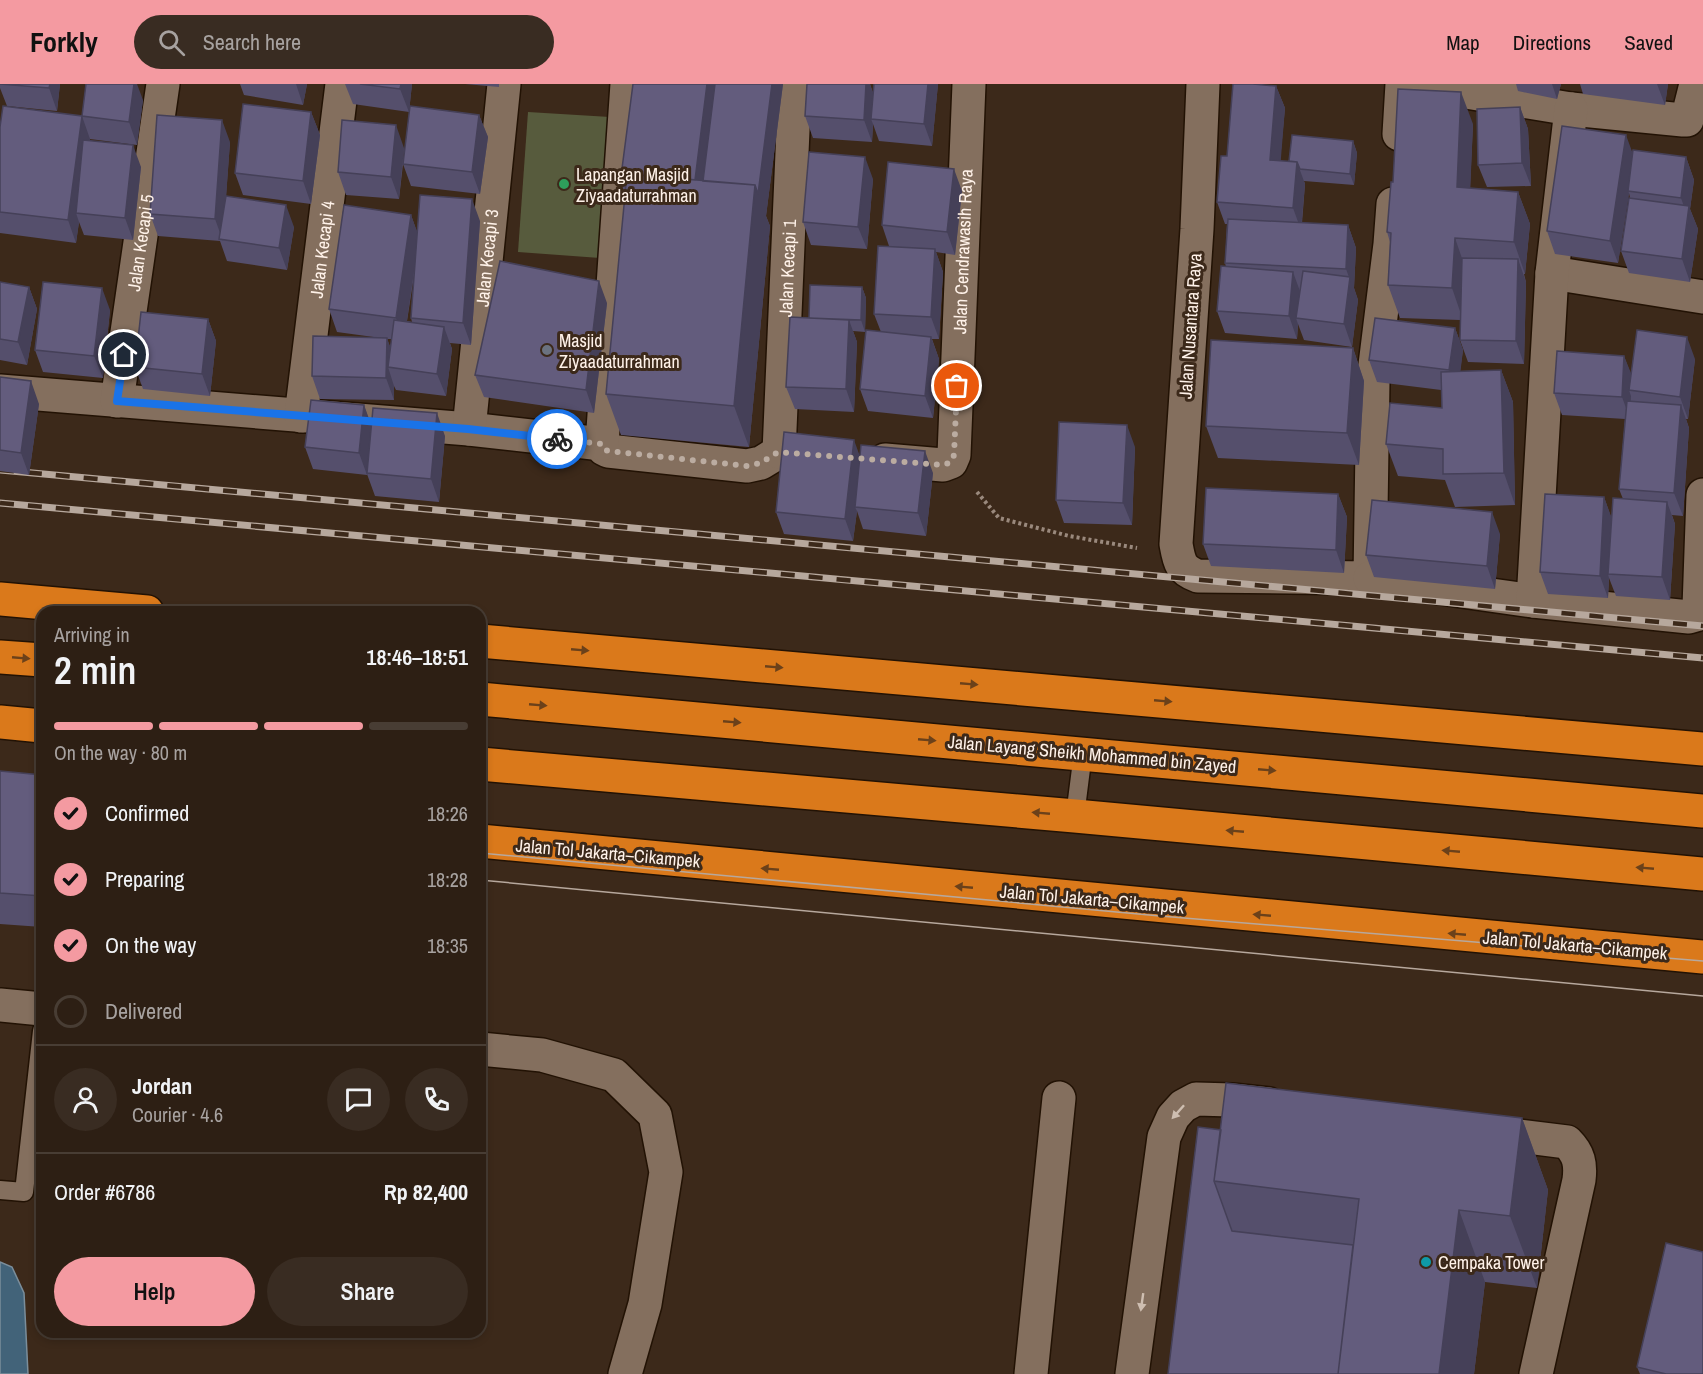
<!DOCTYPE html>
<html lang="en">
<head>
<meta charset="utf-8">
<style>
  body { margin:0; font-family:"Archivo Narrow",sans-serif; background:#392c22; color:#f1f3f6; height:100vh; display:flex; flex-direction:column; font-size:22px; white-space:nowrap }
  * { box-sizing:border-box; margin:0 }
  p { font-size:20px; color:#a7a2a0 }
  .icon { flex:none; width:33px; height:33px; fill:none; stroke:currentColor; stroke-width:2; stroke-linecap:round; stroke-linejoin:round }
  .map { position:relative; flex:1; overflow:hidden }
  .side { position:absolute; left:36px; top:522px; width:450px; height:732px; display:flex; flex-direction:column; background:#2d1f14; border-radius:18px; box-shadow:0 3px 9px #0003,0 0 0 2px #483d34 }
  .side>* { flex:none }
  .pin { position:absolute; display:grid; place-items:center; width:51px; height:51px; color:#fff; margin:-26px; border:3px solid #fff; border-radius:50%; box-shadow:0 2px 6px #0007 }
  .courier { position:absolute; display:grid; place-items:center; width:60px; height:60px; margin:-30px; border:4px solid #1a73e8; border-radius:50%; background:#fff; color:#222; box-shadow:0 2px 8px #0007 }
  .summary em { font-style:normal; font-weight:600 }
  .summary div { display:flex; flex-direction:column-reverse }
  .summary { display:flex; align-items:center; justify-content:space-between; height:102px; padding:0 18px }
  h1 { font-size:39px; font-weight:600; line-height:45px }
  .bar { display:grid; grid-template-columns:repeat(4,1fr); gap:9px 6px; align-content:center; height:72px; padding:0 18px }
  .bar i { height:8px; border-radius:4px; background:#483d34 }
  .bar .selected { background:#f49aa1 }
  .bar p { grid-column:span 4 }
  .line { display:flex; align-items:center; gap:15px; padding:0 18px; border-top:2px solid #483d34 }
  .line div { flex:1 }
  .round { display:grid; place-items:center; flex:none; width:63px; height:63px; border-radius:32px; background:#392c22 }
  ol { padding:0 18px; list-style:none }
  li { display:flex; align-items:center; gap:18px; height:66px }
  li p { margin-inline-start:auto }
  li .icon { padding:6px; border-radius:50%; background:#f49aa1; color:#111; stroke-width:4 }
  li:last-child { color:#a7a2a0 }
  li i { width:33px; height:33px; border:3px solid #483d34; border-radius:50% }
  .primary-button { display:flex; gap:12px; margin-top:auto; padding:12px 18px }
  .primary-button a { flex:1; height:69px; border-radius:36px; background:#f49aa1; color:#111; font-size:24px; font-weight:600; line-height:69px; text-align:center }
  .primary-button a+a { background:#392c22; color:#f1f3f6 }
  header { display:flex; align-items:center; gap:36px; box-sizing:border-box; height:84px; padding:0 30px; background:#f49aa1; color:#111 }
  header strong { font-size:28px }
  nav { display:flex; gap:33px; margin-inline-start:auto; font-size:21px }
  .search { width:420px; height:54px; background:#392c22; display:flex; align-items:center; gap:15px; box-sizing:border-box; padding:0 21px; border-radius:33px; color:#a7a2a0; font-size:22px }
  .map>svg:first-child { display:block }
  .green { fill:#575b3d }
  .water { fill:#426379; stroke:#7b8e9b; stroke-width:1.5 }
  .lines { fill:none; stroke-linecap:round; stroke-linejoin:round }
  .service-casing { stroke:#221204; stroke-width:21 }
  .minor-casing { stroke:#221204; stroke-width:36 }
  .motorway-casing { stroke:#221204; stroke-width:36 }
  .path { stroke:#9a897d; stroke-width:4; stroke-dasharray:3 3; stroke-linecap:butt }
  .service { stroke:#846f5e; stroke-width:18 }
  .minor { stroke:#846f5e; stroke-width:33 }
  .motorway { stroke:#da791b; stroke-width:33 }
  .tram { stroke:#b7a89d; stroke-width:1.5 }
  .rail-casing { stroke:#b7a89d; stroke-width:7 }
  .rail { stroke:#3c291a; stroke-width:4.5; stroke-dasharray:14; stroke-linecap:butt }
  .wall { fill:#554f6c; fill-rule:evenodd }
  .shaded-wall { fill:#454058 }
  .building { fill:#635c7d; stroke:#454058; stroke-width:1.5 }
  .oneway { fill:#6b411a }
  .oneway2 { fill:#cebeb1 }
  .done { stroke:#bbaca1; stroke-width:6; stroke-dasharray:0 10.8 }
  .route { stroke:#1a73e8; stroke-width:8 }
  .leisure-dot { fill:#2e9e5b; stroke:#3c291a; stroke-width:2 }
  .worship-dot { fill:#6b7280; stroke:#3c291a; stroke-width:2 }
  .culture-dot { fill:#0f9aa8; stroke:#3c291a; stroke-width:2 }
  .labels { text-anchor:middle; dominant-baseline:central; stroke-width:6; stroke-linejoin:round; paint-order:stroke }
  .poi-label { font-size:18px; fill:#fff2e9; stroke:#3c291a; text-anchor:start }
  .street-label { font-size:18px; fill:#fff2e9; stroke:#3c291a }
</style>
</head>
<body>
<header>
<strong>Forkly</strong>
<div class="search"><svg class="icon" aria-label="search" viewBox="0 0 24 24"><circle cx="10" cy="10" r="6"/><path d="M15 15l6 6"/></svg>Search here</div>
<nav><a>Map</a><a>Directions</a><a>Saved</a></nav>
</header>
<div class="map">
<svg width="1703" height="1290" viewBox="0 0 1703 1290">
  <rect width="100%" height="100%" fill="#3c291a"/>
  <path class="green" d="M528 28 610 33 600 174 518 168Z"/>
  <path class="water" d="M0 1178 12 1183 24 1209 28 1290H0Z"/>
  <g class="lines">
    <defs>
      <path id="service" d="M1075 732 1083 669
        M0 1106 24 1108 42 947"/>
      <g id="minor">
        <path d="M1203 0 1197 145 1176 460C1179 477 1180 486 1198 492L1370 494 1373 297 1390 160 1393 120"/>
        <path d="M1417 0 1571 25 1683 36H1687L1696 0"/>
        <path d="M1399 50 1402 0"/>
        <path d="M1552 189 1703 213"/>
        <path d="M0 307 469 345 602 360 604 365 608 367 747 382 761 379 779 368 828 372"/>
        <path id="s1" d="M117 317 163 0"/>
        <path id="s2" d="M301 332 342 0"/>
        <path id="s3" d="M469 345 504 0"/>
        <path d="M602 360 627 0"/>
        <path id="s4" d="M779 368 795 0"/>
        <path id="s5" d="M885 376 943 381 951 378 954 371 969 0"/>
        <path d="M1370 494 1533 517 1689 533 1696 531 1699 523 1703 411"/>
        <path d="M1533 517 1552 189 1571 25"/>
        <path d="M0 921 42 925"/>
        <path d="M480 965 542 971 614 991 655 1031 666 1088 645 1220 625 1290"/>
        <path d="M1486 1048 1567 1058C1579 1070 1581 1080 1579 1096L1536 1290"/>
        <path d="M1031 1290 1059 1014"/>
        <path d="M1132 1290 1164 1053 1173 1033 1183 1022 1196 1015 1232 1016 1269 1020"/>
      </g>
      <path id="motorway" d="M0 515 147 528
        M480 557 1703 665
        M0 573 42 576
        M480 615 1703 727
        M0 638 42 642
        M480 680 1075 732 1703 790
        M480 757 1703 873"/>
    </defs>
    <use href="#service" class="service-casing"/>
    <use href="#minor" class="minor-casing"/>
    <use href="#motorway" class="motorway-casing"/>
    <path class="path" d="M977 408 999 434 1069 452 1137 464"/>
    <use href="#service" class="service"/>
    <use href="#minor" class="minor"/>
    <use href="#motorway" class="motorway"/>
    <path class="tram" d="M480 769 1160 832 1703 877
      M480 796 1703 912"/>
    <defs>
      <path id="rail" d="M0 386 1703 542
        M0 419 1703 574"/>
    </defs>
    <use href="#rail" class="rail-casing"/>
    <use href="#rail" class="rail"/>
  </g>
  <path class="wall" d="M0 0H60L57 27 7 22 0 4Z
    M240 0H307L303 21 244 11Z
    M345 0H412L409 28 353 20Z
    M465 0H499V3Z
    M633 0H783L766 132 770 142 749 363 621 351 606 310 625 112 620 100Z
    M807 0H870L873 9 874 0H938L932 62 879 57 873 40 872 58 813 54 805 32Z
    M1516 0H1561L1557 15 1518 7Z
    M1580 0H1668L1665 21 1583 10Z
    M1276 2 1285 24 1280 77H1289L1353 57 1357 69 1354 101 1304 97 1305 100 1302 139 1348 141 1356 164 1354 204 1358 216 1352 263 1304 256 1298 240 1297 255 1225 249 1217 227 1226 183 1225 179 1227 140H1225L1217 118 1227 72Z
    M143 16 137 61 90 55V57L141 83 133 156 84 151 79 138 76 159 0 149V43L82 32Z
    M1520 23 1528 45 1531 102 1487 103 1478 81Z
    M311 28 320 51 311 120 243 111 235 89Z
    M479 31 488 53 480 110 411 102 403 80 399 115 346 111 338 88 404 64 403 79Z
    M1473 40 1470 104 1518 108 1530 140 1525 190H1524L1526 198 1524 280 1468 278 1460 256V236L1400 234 1388 201 1390 158 1387 148 1393 98Z
    M230 58 226 112 294 143 287 186 227 177 220 157 158 152 150 130Z
    M1633 70 1686 73 1694 96 1690 125 1698 145 1690 198 1629 189 1621 167 1630 114 1629 109 1618 179 1555 170 1547 147Z
    M873 95 867 165 811 161 803 138Z
    M962 107 955 171 936 168 943 188 939 255H932L939 275 933 334 868 327 860 305 881 248 874 230 889 162 882 141Z
    M411 131 417 148 480 137 471 261 450 259 452 265 446 312 396 306 394 302V316L320 315 312 292 381 254 337 248 329 225ZM415 185 411 234 412 238 407 237ZM387 255H392L390 263Z
    M0 198 29 203 37 225 27 281 0 276Z
    M862 203 866 214 865 248 853 247 857 258 854 328 795 325 786 303 809 234Z
    M607 219 594 329 484 313 475 291Z
    M110 226 103 294 43 288 35 266Z
    M208 235 216 257 210 312 143 305 135 283Z
    M1455 244 1463 266 1460 287 1501 286 1513 318 1515 421 1455 423 1445 396 1398 392 1386 360 1442 324 1441 306 1377 298 1369 276Z
    M1353 264 1364 297 1359 381 1218 374 1206 342Z
    M1624 272 1631 291 1695 275 1688 335H1686L1689 344 1683 432 1672 431 1675 440 1670 516 1616 512 1609 494 1608 514 1548 510 1540 488 1604 413 1611 433 1623 415 1619 405 1625 335 1562 331 1554 309Z
    M0 293 39 320 29 391 0 387Z
    M364 321 371 342 445 352 439 418 375 412 367 390V391L313 385 305 363Z
    M1135 363 1132 441 1064 439 1056 416Z
    M860 372 933 389 926 452 863 445 857 427 853 457 784 450 776 428Z
    M1338 410 1347 433 1344 489 1211 482 1203 460Z
    M1500 450 1495 505 1374 493 1366 471Z
    M0 687 42 691V843L0 840Z
    M1522 1034 1548 1106 1537 1204 1485 1198 1474 1290H1168L1221 1046Z
    M1637 1283 1703 1290H1640Z"/>
  <path class="shaded-wall" d="M50 0H60L57 27 49 4Z
    M134 0H137L143 16 137 61 129 38Z
    M296 0H307L303 21Z
    M401 0H412L409 28 400 5Z
    M707 0H718L704 108 693 109Z
    M772 0H783L766 132 770 142 749 363 734 322 755 101Z
    M866 0H870L874 12 871 35 873 40 872 58 864 36Z
    M928 0H938L932 62 924 40Z
    M1552 0H1561L1557 15Z
    M1657 0H1668L1665 21Z
    M1276 2 1285 24 1279 98 1270 76Z
    M1461 8 1473 40 1469 135 1457 103Z
    M1520 23 1528 45 1531 102 1522 79Z
    M311 28 320 51 311 120 303 97Z
    M479 31 488 53 480 110 472 88Z
    M82 32 90 55 80 129H76L79 138 76 159 68 136Z
    M222 36 230 58 223 157 215 135Z
    M396 41 404 64 399 115 391 93Z
    M1626 51 1634 73 1628 107 1629 109 1618 179 1610 157Z
    M1353 57 1357 69 1354 101 1350 90Z
    M133 61 141 83 133 156 125 134Z
    M865 73 873 95 867 165 858 143Z
    M1686 73 1694 96 1690 125 1698 145 1690 198 1682 175 1688 134 1681 114Z
    M1297 78 1305 100 1301 146 1293 124Z
    M954 85 962 107 955 171 947 148Z
    M1518 108 1530 140 1525 190 1514 158Z
    M472 115 480 137 471 261 463 239Z
    M286 121 294 143 287 186 279 164Z
    M411 131 419 153 404 257 396 234Z
    M1348 141 1356 164 1354 204 1358 216 1352 263 1344 240 1350 196 1346 185Z
    M1455 154 1466 186 1463 236 1452 204Z
    M935 165 943 188 939 255 931 233Z
    M1518 175 1526 198 1524 280 1516 257Z
    M1293 188 1301 210 1296 234 1298 240 1297 255 1289 232Z
    M599 197 607 219 594 329 586 306Z
    M29 203 37 225 27 281 18 258Z
    M862 203 866 214 865 248 861 236Z
    M102 204 110 226 103 294 94 272Z
    M208 235 216 257 210 312 202 290Z
    M849 236 857 258 854 328 846 305Z
    M444 243 452 265 446 312 437 290Z
    M1455 244 1463 266 1458 308 1449 286Z
    M931 253 939 275 933 334 925 312Z
    M1687 253 1695 275 1688 335 1680 313Z
    M387 254 395 276 388 283 394 302V316L386 294Z
    M1353 264 1364 297 1359 381 1347 349Z
    M1624 272 1633 294 1629 306 1631 312 1630 335 1622 313Z
    M1501 286 1513 318 1515 421 1504 389Z
    M31 297 39 320 29 391 21 369Z
    M364 321 372 343 367 391 359 369Z
    M1681 321 1689 344 1683 432 1674 409Z
    M437 329 445 352 439 418 431 395Z
    M1127 341 1135 363 1132 441 1123 419Z
    M854 356 862 378 855 423 857 427 853 457 845 435Z
    M925 367 933 389 926 452 918 429Z
    M1338 410 1347 433 1344 489 1336 466Z
    M1604 413 1612 435 1608 490 1609 494 1608 514 1600 492Z
    M1667 418 1675 440 1670 516 1662 493Z
    M1492 428 1500 450 1495 505 1487 482Z
    M1522 1034 1548 1106 1537 1204 1510 1132Z
    M1459 1126 1485 1198 1474 1290H1439Z"/>
  <path class="building" d="M0 0H50L49 4Z
    M86 0H134L129 38 82 32Z
    M360 0H401L400 5Z
    M633 0H707L695 96 627 90 626 101 620 100Z
    M715 0H772L758 110 755 101 703 97Z
    M807 0H866L864 36 805 32Z
    M874 0H928L924 40 871 35Z
    M1233 0H1253L1276 2 1270 76 1297 78 1293 124 1217 118 1221 72H1227Z
    M1398 5 1461 8 1457 103 1518 108 1514 158 1455 154 1452 204 1388 201 1391 149 1387 148 1391 98H1393Z
    M243 20 311 28 303 97 235 89Z
    M3 22 82 32 68 136 0 128V43Z
    M410 22 479 31 472 88 403 80Z
    M1520 23 1522 79 1478 81 1477 25Z
    M157 31 222 36 215 135 150 130Z
    M342 36 396 41 391 93 338 88Z
    M1562 42 1626 51 1610 157 1547 147Z
    M1292 51 1353 57 1350 90 1300 85 1297 78 1289 77Z
    M83 56 133 61 125 134 76 129Z
    M1633 66 1686 73 1681 114 1628 107Z
    M809 68 865 73 858 143 803 138Z
    M888 78 954 85 947 148 882 141Z
    M627 90 755 101 734 322 606 310Z
    M420 111 472 115 463 239 411 234Z
    M226 112 286 121 279 164 219 155Z
    M1629 114 1689 122 1682 175 1621 167Z
    M344 121 411 131 396 234 329 225Z
    M1228 135 1348 141 1346 185 1225 179Z
    M878 162 935 165 931 233 874 230Z
    M1462 174 1518 175 1516 257 1460 256Z
    M500 177 599 197 586 306 475 291Z
    M1221 182 1293 188 1289 232 1217 227Z
    M1303 187 1350 193 1344 240 1296 234Z
    M0 198 29 203 18 258 0 255Z
    M43 198 102 204 94 272 35 266Z
    M810 201 862 203 861 236 809 234Z
    M141 228 208 235 202 290 135 283Z
    M790 233 849 236 846 305 786 303Z
    M1375 234 1455 244 1449 286 1369 276Z
    M394 236 444 243 437 290 388 283Z
    M866 246 931 253 925 312 860 305Z
    M1637 246 1687 253 1680 313 1629 306Z
    M313 252 387 254 386 294 312 292Z
    M1211 256 1353 264 1347 349 1206 342Z
    M1557 267 1624 272 1622 313 1554 309Z
    M1501 286 1504 389 1443 390V365L1386 360 1390 319 1442 324 1441 288Z
    M0 293 31 297 21 369 0 366Z
    M311 316 364 321 359 369 305 363Z
    M1627 317 1681 321 1674 409 1619 405Z
    M373 324 437 329 431 395 367 389Z
    M1059 338 1127 341 1123 419 1056 416Z
    M784 348 854 356 845 435 776 428Z
    M861 361 925 367 918 429 855 423Z
    M1206 404 1338 410 1336 466 1203 460Z
    M1545 410 1604 413 1600 492 1540 488Z
    M1613 414 1667 418 1662 493 1608 490Z
    M1372 416 1492 428 1487 482 1366 471Z
    M0 687 42 691V812L0 809Z
    M1226 999 1522 1034 1510 1132 1459 1126 1439 1290H1338L1359 1115 1214 1097Z
    M1198 1043 1221 1046 1214 1097 1232 1147 1353 1161 1338 1290H1168Z
    M1666 1159 1703 1168V1290H1666L1637 1283Z"/>
  <defs><path id="oneway-solid" d="M-6-.8H1V-3.2L6.5 0L1 3.2V.8H-6Z" transform="scale(1.5)"/></defs>
  <g class="oneway">
    <use href="#oneway-solid" transform="translate(580 566) rotate(5)"/>
    <use href="#oneway-solid" transform="translate(21 574) rotate(5)"/>
    <use href="#oneway-solid" transform="translate(774 583) rotate(5)"/>
    <use href="#oneway-solid" transform="translate(969 600) rotate(5)"/>
    <use href="#oneway-solid" transform="translate(1163 617) rotate(5)"/>
    <use href="#oneway-solid" transform="translate(538 621) rotate(5)"/>
    <use href="#oneway-solid" transform="translate(732 638) rotate(5)"/>
    <use href="#oneway-solid" transform="translate(927 656) rotate(5)"/>
    <use href="#oneway-solid" transform="translate(1267 686) rotate(5)"/>
    <use href="#oneway-solid" transform="translate(1041 729) rotate(-175)"/>
    <use href="#oneway-solid" transform="translate(1235 747) rotate(-175)"/>
    <use href="#oneway-solid" transform="translate(1451 767) rotate(-175)"/>
    <use href="#oneway-solid" transform="translate(1645 784) rotate(-175)"/>
    <use href="#oneway-solid" transform="translate(770 785) rotate(-175)"/>
    <use href="#oneway-solid" transform="translate(964 803) rotate(-175)"/>
    <use href="#oneway-solid" transform="translate(1262 831) rotate(-175)"/>
    <use href="#oneway-solid" transform="translate(1457 850) rotate(-175)"/>
  </g>
  <g class="oneway2">
    <use href="#oneway-solid" transform="translate(1178 1028) rotate(132)"/>
    <use href="#oneway-solid" transform="translate(1142 1218) rotate(98)"/>
  </g>
  <g class="lines">
    <path class="done" d="M557 355 602 360 604 365 608 367 747 382 761 379 778 368 943 381 951 378 954 371 957 302"/>
    <path class="route" d="M124 271 117 317 468 345 557 355"/>
  </g>
  <circle class="leisure-dot" cx="564" cy="100" r="6"/>
  <circle class="worship-dot" cx="547" cy="266" r="6"/>
  <circle class="culture-dot" cx="1426" cy="1178" r="6"/>
  <g class="labels">
    <g class="poi-label">
      <text x="576" y="90">Lapangan Masjid<tspan x="576" dy="21">Ziyaadaturrahman</tspan></text>
      <text x="559" y="256">Masjid<tspan x="559" dy="21">Ziyaadaturrahman</tspan></text>
      <text x="1438" y="1178">Cempaka Tower</text>
    </g>
    <g class="street-label">
      <text stroke="none"><textPath href="#s1" startOffset="160">Jalan Kecapi 5</textPath></text>
      <text stroke="none"><textPath href="#s2" startOffset="168">Jalan Kecapi 4</textPath></text>
      <text stroke="none"><textPath href="#s5" startOffset="278">Jalan Cendrawasih Raya</textPath></text>
      <text stroke="none"><textPath href="#s3" startOffset="172">Jalan Kecapi 3</textPath></text>
      <text stroke="none"><textPath href="#s4" startOffset="184">Jalan Kecapi 1</textPath></text>
      <text transform="translate(1190 242) rotate(-86)">Jalan Nusantara Raya</text>
      <text transform="translate(1092 670) rotate(5)">Jalan Layang Sheikh Mohammed bin Zayed</text>
      <text transform="translate(608 769) rotate(5)">Jalan Tol Jakarta–Cikampek</text>
      <text transform="translate(1092 815) rotate(5)">Jalan Tol Jakarta–Cikampek</text>
      <text transform="translate(1575 861) rotate(5)">Jalan Tol Jakarta–Cikampek</text>
    </g>
  </g>
</svg>
<div class="pin" style="left:957px;top:302px;background:#ea580c"><svg class="icon" aria-label="bag" viewBox="0 0 24 24"><path d="M5 8h14l-1 12H6zM9 8a3 3 0 0 1 6 0"/></svg></div>
<div class="pin" style="left:124px;top:271px;background:#1f2937"><svg class="icon" aria-label="home" viewBox="0 0 24 24"><path d="M3 11l9-7 9 7M6 9v11h12V9"/></svg></div>
<div class="courier" style="left:557px;top:355px"><svg class="icon" aria-label="bike" viewBox="0 0 24 24"><circle cx="6" cy="16" r="4"/><circle cx="18" cy="16" r="4"/><path d="M6 16l4-8h5l3 8M10 8l3 8H6M13 5h3"/></svg></div>
<section class="side">
<div class="summary"><div><h1>2 min</h1><p>Arriving in</p></div><em>18:46–18:51</em></div>
<div class="bar"><i class="selected"></i><i class="selected"></i><i class="selected"></i><i></i><p>On the way · 80 m</p></div>
<ol>
<li><svg class="icon" aria-label="check" viewBox="0 0 24 24"><path d="M5 12l5 5 9-10"/></svg>Confirmed<p>18:26</p></li>
<li><svg class="icon" aria-label="check" viewBox="0 0 24 24"><path d="M5 12l5 5 9-10"/></svg>Preparing<p>18:28</p></li>
<li><svg class="icon" aria-label="check" viewBox="0 0 24 24"><path d="M5 12l5 5 9-10"/></svg>On the way<p>18:35</p></li>
<li><i></i>Delivered</li>
</ol>
<div class="line" style="height:108px"><a class="round"><svg class="icon" aria-label="person" viewBox="0 0 24 24"><circle cx="12" cy="8" r="4"/><path d="M4 21q1-7 8-7t8 7"/></svg></a><div><b>Jordan</b><p>Courier · 4.6</p></div><a class="round"><svg class="icon" aria-label="chat" viewBox="0 0 24 24"><path d="M4 5h16v11H9l-5 4z"/></svg></a><a class="round"><svg class="icon" aria-label="phone" viewBox="0 0 24 24"><path d="M5 4h4l2 5-3 2q2 4 5 5l2-3 5 2v4C11 20 4 13 5 4z"/></svg></a></div>
<div class="line" style="height:78px"><div>Order #6786</div><b>Rp 82,400</b></div>
<div class="primary-button"><a>Help</a><a>Share</a></div>
</section>
</div>
</body>
</html>
